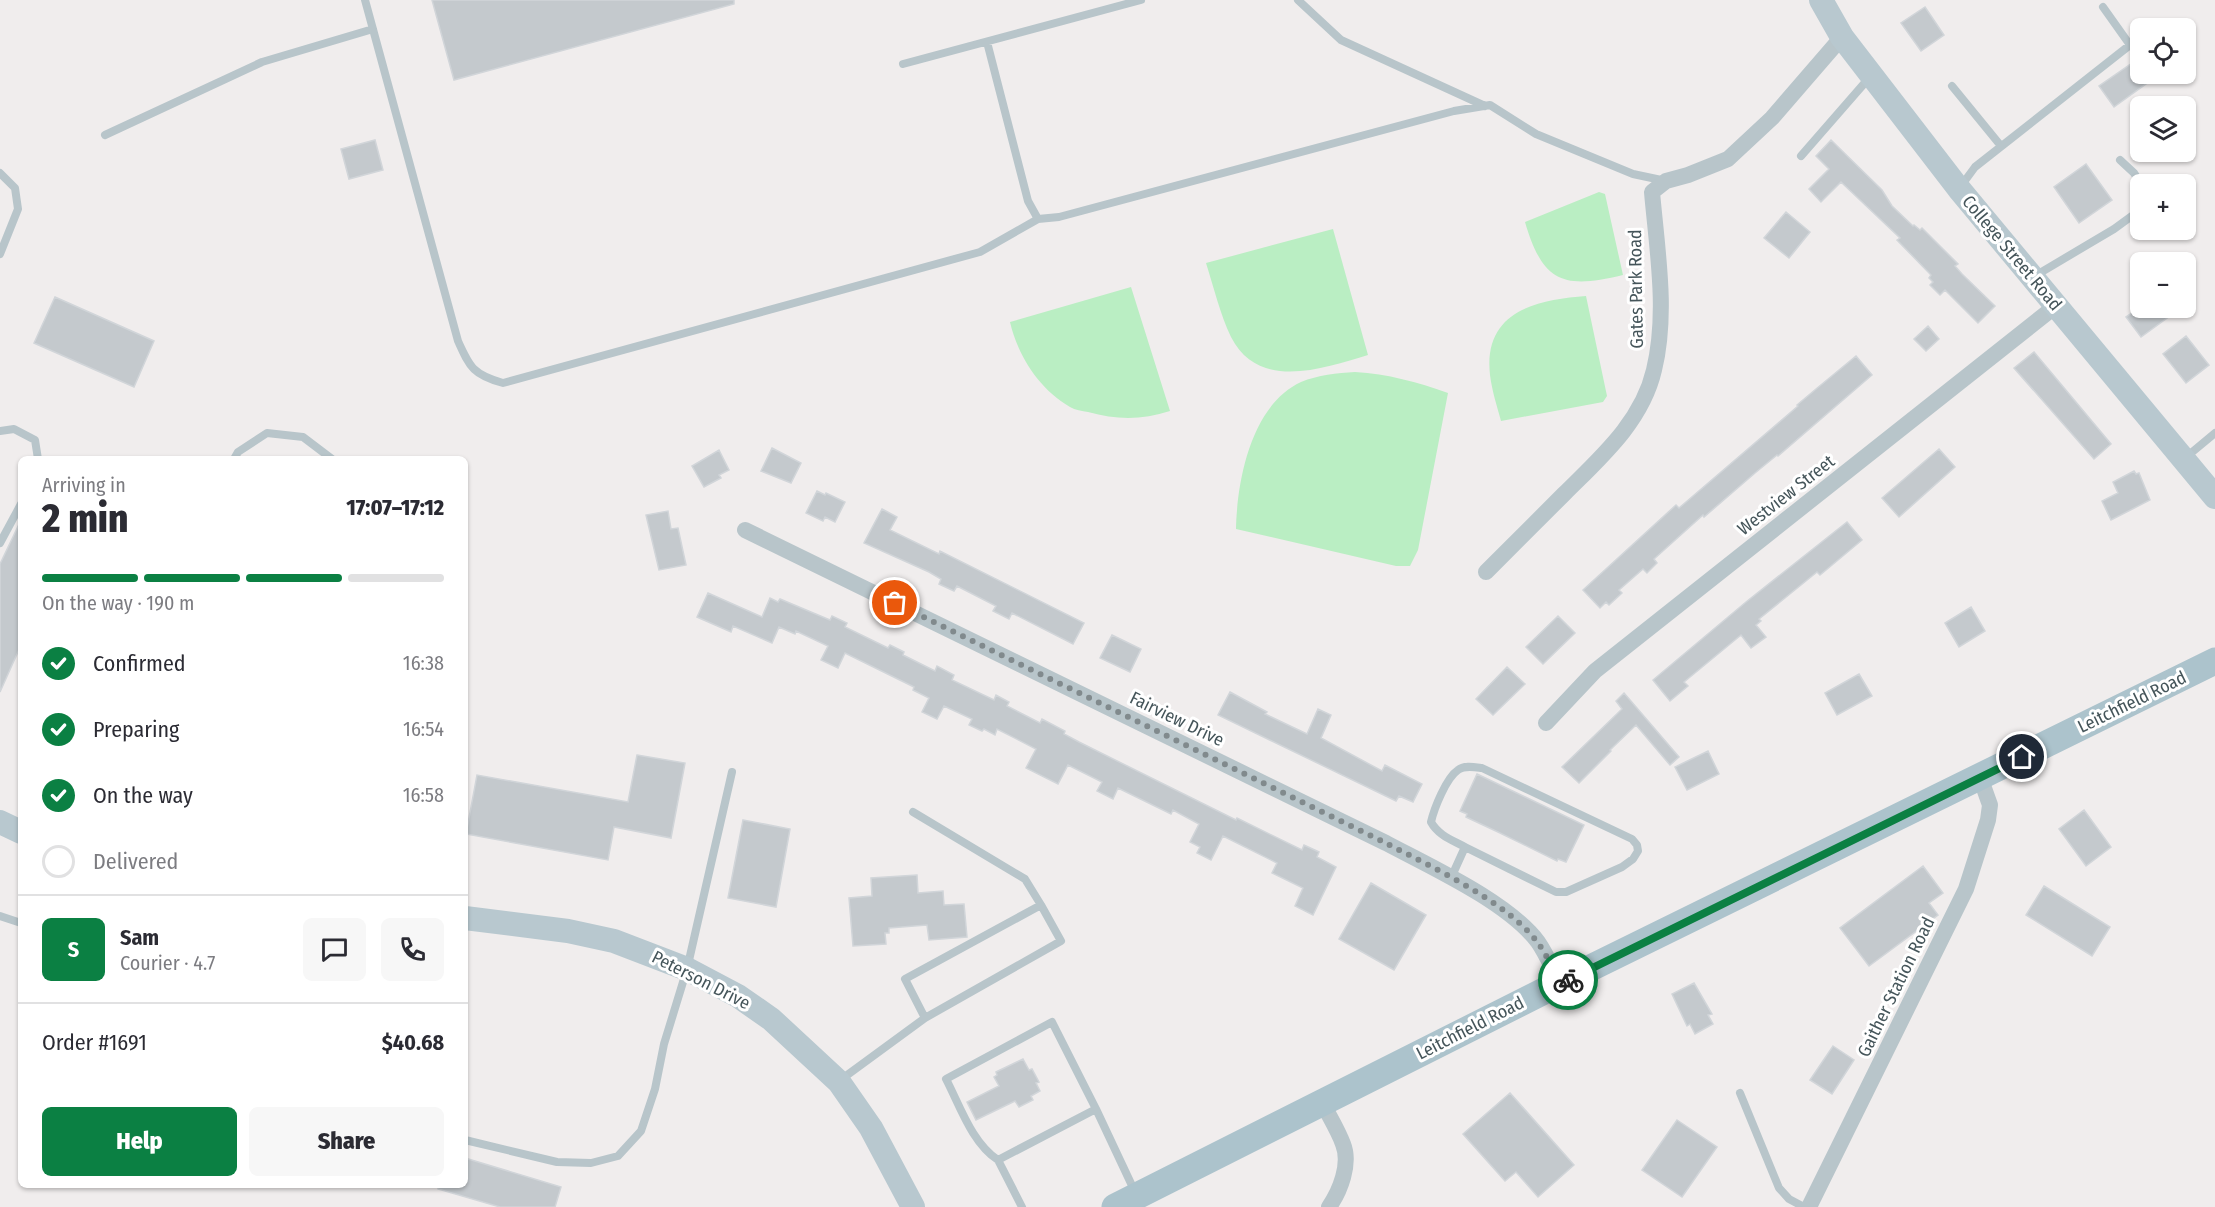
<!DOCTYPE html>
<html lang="en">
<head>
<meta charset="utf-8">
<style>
  body { margin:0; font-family:"Fira Sans Condensed",sans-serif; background:#f7f7f7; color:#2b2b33; height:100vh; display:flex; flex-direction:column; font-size:22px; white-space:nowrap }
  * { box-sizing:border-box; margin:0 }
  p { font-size:20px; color:#7c7c81 }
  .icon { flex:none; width:33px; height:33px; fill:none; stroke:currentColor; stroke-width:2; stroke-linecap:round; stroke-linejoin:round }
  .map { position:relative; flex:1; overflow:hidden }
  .drawer { position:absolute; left:18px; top:456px; width:450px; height:732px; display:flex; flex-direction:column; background:#fff; border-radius:9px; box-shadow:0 2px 4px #0004 }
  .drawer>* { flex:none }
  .tools { position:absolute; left:2130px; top:18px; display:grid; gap:12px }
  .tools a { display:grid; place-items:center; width:66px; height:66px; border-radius:9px; background:#fff; box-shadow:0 2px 4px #0004; font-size:30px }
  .pin { position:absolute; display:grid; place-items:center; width:51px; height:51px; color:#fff; margin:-26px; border:3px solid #fff; border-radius:50%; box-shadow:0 2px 6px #0007 }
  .courier { position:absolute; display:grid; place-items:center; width:60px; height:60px; margin:-30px; border:4px solid #0b8043; border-radius:50%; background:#fff; color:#222; box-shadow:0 2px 8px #0007 }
  .headline em { font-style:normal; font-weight:800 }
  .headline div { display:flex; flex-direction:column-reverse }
  .headline { display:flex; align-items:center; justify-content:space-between; height:102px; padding:0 24px }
  h1 { font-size:39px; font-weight:800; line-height:45px }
  .bar { display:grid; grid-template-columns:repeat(4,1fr); gap:9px 6px; align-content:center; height:72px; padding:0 24px }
  .bar i { height:8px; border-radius:4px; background:#e1e1e2 }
  .bar .selected { background:#0b8043 }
  .bar p { grid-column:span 4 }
  .line { display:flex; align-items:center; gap:15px; padding:0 24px; border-top:2px solid #e1e1e2 }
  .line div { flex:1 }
  .round { display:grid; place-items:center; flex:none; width:63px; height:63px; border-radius:9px; background:#f7f7f7 }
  ol { padding:0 24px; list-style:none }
  li { display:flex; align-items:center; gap:18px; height:66px }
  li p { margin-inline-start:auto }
  li .icon { padding:6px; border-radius:50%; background:#0b8043; color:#fff; stroke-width:4 }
  li:last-child { color:#7c7c81 }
  li i { width:33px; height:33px; border:3px solid #e1e1e2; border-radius:50% }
  .primary-button { display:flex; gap:12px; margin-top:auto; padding:12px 24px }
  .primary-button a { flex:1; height:69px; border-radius:9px; background:#0b8043; color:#fff; font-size:24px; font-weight:800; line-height:69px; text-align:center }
  .primary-button a+a { background:#f7f7f7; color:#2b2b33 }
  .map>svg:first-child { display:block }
  .green { fill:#baeec3 }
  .building { fill:#c4c9cd; stroke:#d1d5d9; stroke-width:1.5 }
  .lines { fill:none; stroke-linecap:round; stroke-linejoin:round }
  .lane { stroke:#b8c5ca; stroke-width:8 }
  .street { stroke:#b8c5ca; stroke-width:16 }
  .secondary { stroke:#b8c8cf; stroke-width:24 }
  .primary { stroke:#acc3cc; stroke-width:27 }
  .done { stroke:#818a8d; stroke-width:6; stroke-dasharray:0 10.8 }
  .route { stroke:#0b8043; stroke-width:8 }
  .labels { text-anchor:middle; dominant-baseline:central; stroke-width:6; stroke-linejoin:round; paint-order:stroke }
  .street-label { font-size:18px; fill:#45555a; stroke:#fff }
</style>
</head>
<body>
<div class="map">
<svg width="2215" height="1207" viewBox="0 0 2215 1207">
  <rect width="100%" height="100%" fill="#f0eded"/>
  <path class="green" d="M1599 192 1605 194 1623 275C1565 289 1543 284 1525 222Z
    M1333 229 1368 355C1324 368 1259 392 1231 337 1220 314 1214 288 1206 263Z
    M1131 287 1170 411C1142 420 1117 420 1088 412 1082 411 1075 410 1070 407 1039 389 1018 356 1010 322Z
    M1586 296 1607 396 1603 402 1501 421C1497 406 1492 391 1490 375 1483 311 1536 300 1586 296Z
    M1355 372C1388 374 1417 382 1448 393L1418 550 1410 566H1396L1236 529C1237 481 1251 405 1301 382 1318 375 1337 373 1355 372Z"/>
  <path class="building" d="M432 0H734V4L454 80Z
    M1925 7 1944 35 1921 51 1901 23Z
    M2135 61 2140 69V74H2144L2150 81 2114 107 2099 86Z
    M375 140 383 170 349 179 341 149Z
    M1831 140 1882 190 1892 206 1913 226 1914 225 1920 230 1922 228 1958 264 1955 266 1962 274 1995 306 1978 323 1945 290 1940 295 1930 285 1933 282 1929 278 1931 275 1897 240 1900 238 1841 182 1821 202 1809 189 1829 169 1816 156Z
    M2086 164 2112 200 2079 223 2054 187Z
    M1786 212 1810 232 1789 258 1764 238Z
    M55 297 154 341 134 387 34 343Z
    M2139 308H2181L2141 337 2126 317Z
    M1928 326 1939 339 1926 351 1914 339Z
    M2186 336 2209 365 2186 383 2163 354Z
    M2034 352 2111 444 2094 459 2014 368Z
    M1856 356 1872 375 1778 456 1777 455 1755 473 1704 517 1703 515 1654 559 1657 563 1647 573 1643 569 1619 590 1622 593 1609 605 1606 602 1600 608 1583 590 1676 505 1679 508 1798 406 1797 405 1816 389Z
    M772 448 801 463 791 483 761 471Z
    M1939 449 1955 467 1899 517 1882 498Z
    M719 450 729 470 719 475 721 478 704 487 692 466Z
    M2134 471 2136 474 2139 473 2150 500 2111 520 2102 501 2118 493 2113 482Z
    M817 491 825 495 826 493 845 502 835 522 825 517 823 521 806 513Z
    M882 509 897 517 890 530 939 554 940 551 1084 623 1073 644 1012 613 1009 619 993 611 996 606 957 586 954 591 939 584 941 579 929 572 864 543Z
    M668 511 671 529 678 528 686 565 659 570 646 515Z
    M21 520V645L0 692V564Z
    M1847 522 1862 540 1820 575 1817 572 1759 619 1761 621 1756 625 1766 637 1751 648 1741 635 1684 682 1688 686 1670 701 1653 680 1746 602Z
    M708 593 762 617 770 598 778 602 780 599 830 620 832 616 847 623 845 627 888 648 890 645 904 652 903 655 935 671 937 666 954 675 952 680 994 700 996 695 1009 702 1007 706 1040 723 1042 719 1065 731 1064 734 1079 742 1236 820 1237 818 1302 850 1304 845 1319 852 1317 857 1336 867 1313 915 1295 906 1303 888 1272 873 1277 863 1223 836 1211 860 1197 853 1200 847 1190 842 1199 824 1173 810 1171 814 1118 788 1113 799 1097 791 1102 782 1068 765 1058 784 1026 768 1036 749 997 729 995 735 984 729 982 731 969 725 972 719 944 706 937 719 922 712 929 698 913 690 914 687 845 653 838 668 821 660 828 646 796 631 795 634 779 627 772 643 733 626 731 632 697 617Z
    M1971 607 1985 631 1959 647 1945 623Z
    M1558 616 1575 633 1543 664 1526 647Z
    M1112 635 1141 649 1130 672 1100 658Z
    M1507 667 1525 684 1493 715 1476 699Z
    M1859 674 1872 696 1837 715 1825 693Z
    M1230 692 1267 712 1265 714 1307 734 1318 709 1331 715 1321 738 1382 771 1385 765 1422 784 1413 802 1399 796 1396 801 1218 715Z
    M1624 693 1679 757 1670 765 1636 725 1610 750 1611 751 1579 783 1562 767 1622 709 1616 701Z
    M1708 751 1719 774 1687 790 1675 767Z
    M637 755 685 763 671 838 614 827 608 860 466 834 477 775 628 802Z
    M1477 774 1584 825 1566 862 1558 859 1557 861 1498 832 1466 817 1467 814 1460 811Z
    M2084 810 2111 847 2086 866 2059 829Z
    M743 820 790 829 776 907 728 898Z
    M1923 866 1943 893 1929 903 1938 915 1869 966 1840 928Z
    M917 875 918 893 943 891 944 905 964 904 967 937 929 940 927 925 889 928V933H885L886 944 853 946 849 898 872 896 871 878Z
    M1371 883 1426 915 1394 970 1339 939Z
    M2044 886 2110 927 2092 956 2026 915Z
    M1694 983 1712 1014 1708 1015 1713 1024 1695 1034 1690 1024 1687 1026 1672 994Z
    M1833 1046 1854 1060 1832 1094 1810 1080Z
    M1023 1059 1029 1070 1032 1069 1039 1082 1036 1083 1040 1091 1031 1096 1033 1100 1019 1107 1015 1101 976 1120 967 1102 999 1086 994 1077 997 1075 996 1072Z
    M1510 1093 1574 1165 1538 1197 1516 1172 1505 1181 1463 1134Z
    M1677 1120 1717 1147 1682 1197 1642 1170Z
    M465 1158 561 1187 555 1207H500L438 1189V1185H465Z"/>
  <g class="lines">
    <path class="lane" d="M365 0 458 341C470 368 474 375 503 383L980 252 1038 219
      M1298 0 1341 40 1485 106
      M987 42 1028 201 1038 219 1059 217 1454 111 1490 105 1536 134 1633 174 1666 181
      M903 64 1141 0
      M1952 86 2001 146
      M105 135 262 62 373 29
      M1801 156 1869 78
      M2120 160 2134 173 2141 184
      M0 173 15 188 18 209 0 254
      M1961 186 1975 167 2130 45 2103 7
      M2033 277 2114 229 2140 210
      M0 431 14 429 35 440 38 459
      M2185 458 2215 433
      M234 459 238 452 267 433 303 437 332 459
      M0 543 21 504
      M913 812 1025 879 1041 905
      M1451 878 1465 847 1556 892H1566L1622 867 1633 859 1638 851 1637 845 1632 839 1482 768C1474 767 1464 765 1458 770 1446 778 1434 809 1431 822 1438 835 1452 840 1465 847
      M0 916 21 923
      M839 1081 925 1018 1061 941 1041 905 905 979 925 1018
      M1740 1093 1779 1188 1789 1199 1804 1207
      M465 1140 557 1162 591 1163 618 1156 641 1131 655 1089 664 1044 687 969 732 772
      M998 1160C972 1143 960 1106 946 1079L1052 1022 1096 1109
      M1022 1207 998 1160 1096 1109 1135 1192"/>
    <path class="street" d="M745 530 1386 843C1431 867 1508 902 1538 942 1547 955 1553 970 1560 983
      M1486 572C1512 546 1538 520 1564 494 1600 458 1642 422 1654 370 1668 313 1657 250 1652 192L1666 181 1688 175 1728 159 1772 118 1842 37
      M1546 723 1595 671 2057 305
      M1322 1102C1329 1116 1338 1130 1343 1144 1351 1164 1340 1191 1329 1207
      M1809 1207 1966 889 1988 820 1990 805 1980 777"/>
    <path class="secondary" d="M1821 0 1842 37 1959 189 2215 497
      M0 822 21 832
      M465 918 568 931 614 941 687 969 738 996 771 1019 839 1082 871 1128 913 1207"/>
    <path class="primary" d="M1115 1207 1560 983 2215 661"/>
  </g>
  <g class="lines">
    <path class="done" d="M895 603 1386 843C1431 867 1508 902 1538 943 1547 955 1553 970 1560 984L1568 980"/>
    <path class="route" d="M1568 980 2022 757"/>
  </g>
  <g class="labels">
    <g class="street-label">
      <text transform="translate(2012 253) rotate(50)">College Street Road</text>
      <text transform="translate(1636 289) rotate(-91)">Gates Park Road</text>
      <text transform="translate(1786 495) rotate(-38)">Westview Street</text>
      <text transform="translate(2132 702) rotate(-26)">Leitchfield Road</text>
      <text transform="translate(1177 719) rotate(26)">Fairview Drive</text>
      <text transform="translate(701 980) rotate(27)">Peterson Drive</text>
      <text transform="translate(1896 987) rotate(-64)">Gaither Station Road</text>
      <text transform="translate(1470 1028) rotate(-27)">Leitchfield Road</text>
    </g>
  </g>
</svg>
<div class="tools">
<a><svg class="icon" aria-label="locate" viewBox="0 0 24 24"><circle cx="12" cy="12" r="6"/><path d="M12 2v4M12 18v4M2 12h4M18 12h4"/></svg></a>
<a><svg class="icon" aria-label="layers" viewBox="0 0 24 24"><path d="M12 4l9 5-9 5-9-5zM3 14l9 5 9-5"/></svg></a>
<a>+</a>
<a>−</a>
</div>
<div class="pin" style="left:895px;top:603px;background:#ea580c"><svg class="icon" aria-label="bag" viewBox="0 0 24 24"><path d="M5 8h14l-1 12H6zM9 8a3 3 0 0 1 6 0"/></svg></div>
<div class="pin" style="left:2022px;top:757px;background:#1f2937"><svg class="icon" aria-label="home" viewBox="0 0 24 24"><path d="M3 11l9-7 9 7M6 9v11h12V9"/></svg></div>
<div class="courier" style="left:1568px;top:980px"><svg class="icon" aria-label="bike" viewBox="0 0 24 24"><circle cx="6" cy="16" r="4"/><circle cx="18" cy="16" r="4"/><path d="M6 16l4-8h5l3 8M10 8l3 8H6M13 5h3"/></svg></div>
<section class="drawer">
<div class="headline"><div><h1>2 min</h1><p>Arriving in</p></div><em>17:07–17:12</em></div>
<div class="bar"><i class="selected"></i><i class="selected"></i><i class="selected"></i><i></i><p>On the way · 190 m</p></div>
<ol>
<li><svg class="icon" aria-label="check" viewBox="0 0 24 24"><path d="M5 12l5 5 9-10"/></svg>Confirmed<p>16:38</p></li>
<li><svg class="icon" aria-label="check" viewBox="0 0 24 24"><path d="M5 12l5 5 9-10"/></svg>Preparing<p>16:54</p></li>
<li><svg class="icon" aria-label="check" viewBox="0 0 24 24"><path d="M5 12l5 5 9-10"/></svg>On the way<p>16:58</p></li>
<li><i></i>Delivered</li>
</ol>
<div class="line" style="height:108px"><b class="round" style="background:#0b8043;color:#fff">S</b><div><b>Sam</b><p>Courier · 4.7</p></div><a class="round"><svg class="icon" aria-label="chat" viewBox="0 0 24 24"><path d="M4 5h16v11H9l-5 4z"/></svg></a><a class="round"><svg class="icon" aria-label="phone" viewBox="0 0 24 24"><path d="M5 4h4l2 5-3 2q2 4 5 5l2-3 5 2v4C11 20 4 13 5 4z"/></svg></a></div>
<div class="line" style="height:78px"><div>Order #1691</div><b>$40.68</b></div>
<div class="primary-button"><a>Help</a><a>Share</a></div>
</section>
</div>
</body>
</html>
